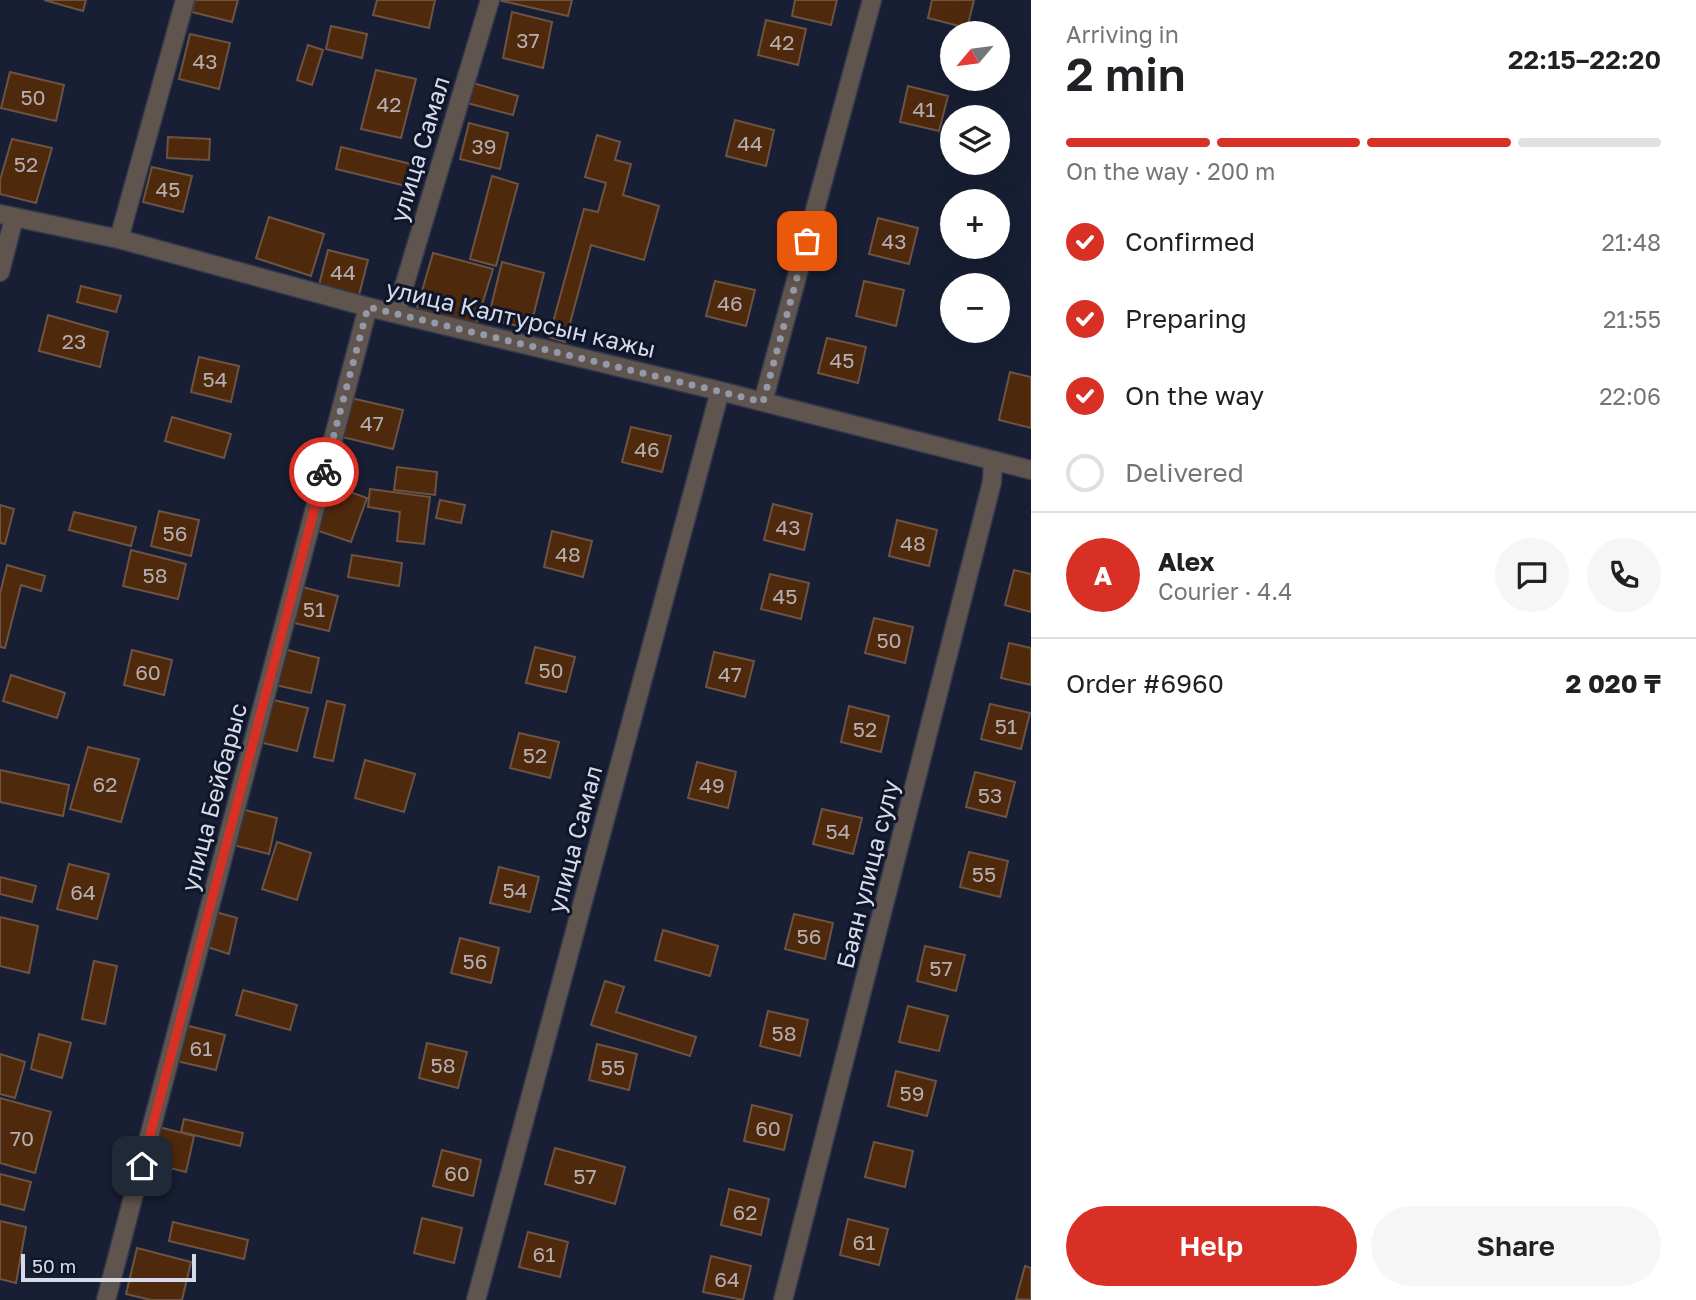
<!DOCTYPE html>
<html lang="en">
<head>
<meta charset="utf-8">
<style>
  body { margin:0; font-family:"Golos Text",sans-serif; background:#f6f6f6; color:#202124; height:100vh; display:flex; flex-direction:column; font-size:26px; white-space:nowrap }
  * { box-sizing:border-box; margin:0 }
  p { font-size:23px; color:#757577 }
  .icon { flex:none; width:38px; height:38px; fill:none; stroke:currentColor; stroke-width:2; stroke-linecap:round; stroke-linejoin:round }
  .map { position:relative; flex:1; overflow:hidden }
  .details { display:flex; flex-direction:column; background:#fff; width:665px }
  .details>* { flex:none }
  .needle { width:46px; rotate:241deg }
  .buttons { position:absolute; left:940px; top:21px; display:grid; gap:14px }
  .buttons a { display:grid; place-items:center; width:70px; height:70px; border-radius:50%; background:#fff; box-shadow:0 7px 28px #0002; font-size:35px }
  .scale { position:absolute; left:21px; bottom:18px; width:175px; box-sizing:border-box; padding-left:7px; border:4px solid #d6dbe9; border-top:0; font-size:19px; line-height:24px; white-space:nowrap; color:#d6dbe9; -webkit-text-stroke:5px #10162a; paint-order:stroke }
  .pin { position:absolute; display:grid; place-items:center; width:60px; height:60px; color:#fff; margin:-30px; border-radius:14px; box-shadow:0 4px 10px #0006 }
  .courier { position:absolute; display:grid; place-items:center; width:70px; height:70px; margin:-35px; border:5px solid #d93025; border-radius:50%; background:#fff; color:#222; box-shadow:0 2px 9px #0007 }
  .summary em { font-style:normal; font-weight:600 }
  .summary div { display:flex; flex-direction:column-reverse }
  .summary { display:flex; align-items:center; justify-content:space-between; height:119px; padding:0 35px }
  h1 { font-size:46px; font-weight:600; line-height:52px }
  .bar { display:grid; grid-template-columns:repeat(4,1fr); gap:10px 7px; align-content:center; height:84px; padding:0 35px }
  .bar i { height:9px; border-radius:5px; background:#e0e0e0 }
  .bar .active { background:#d93025 }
  .bar p { grid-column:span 4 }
  .line { display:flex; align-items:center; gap:18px; padding:0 35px; border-top:2px solid #e0e0e0 }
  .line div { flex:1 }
  .round { display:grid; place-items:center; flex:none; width:74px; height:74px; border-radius:37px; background:#f6f6f6 }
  ol { padding:0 35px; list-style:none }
  li { display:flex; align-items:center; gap:21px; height:77px }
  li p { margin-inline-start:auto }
  li .icon { padding:7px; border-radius:50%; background:#d93025; color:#fff; stroke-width:4 }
  li:last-child { color:#757577 }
  li i { width:38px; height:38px; border:4px solid #e0e0e0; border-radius:50% }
  .primary-button { display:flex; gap:14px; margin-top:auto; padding:14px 35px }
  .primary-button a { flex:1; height:80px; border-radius:42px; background:#d93025; color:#fff; font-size:28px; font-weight:600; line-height:80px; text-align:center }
  .primary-button a+a { background:#f6f6f6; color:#202124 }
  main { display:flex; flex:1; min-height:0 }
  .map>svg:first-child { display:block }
  .building { fill:#4f290b; stroke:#6c5343; stroke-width:2 }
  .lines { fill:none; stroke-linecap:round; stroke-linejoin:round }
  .street-casing { stroke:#33394d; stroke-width:21 }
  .street { stroke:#60554e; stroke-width:18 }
  .done { stroke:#9499aa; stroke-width:7; stroke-dasharray:0 12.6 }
  .route { stroke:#d93025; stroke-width:9 }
  .labels { text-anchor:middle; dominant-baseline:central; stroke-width:6; stroke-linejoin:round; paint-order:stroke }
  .number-label { font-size:21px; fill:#b4aeb2 }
  .street-label { font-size:24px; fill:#d6dbe9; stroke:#10162a }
</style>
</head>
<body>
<main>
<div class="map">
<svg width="1031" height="1300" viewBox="0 0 1031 1300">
  <rect width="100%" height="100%" fill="#181f34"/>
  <path class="building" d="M44 0H86L83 11Z
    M195 0H238L232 22 192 12Z
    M377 0H435L429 28 373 15Z
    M498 0H572L568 16Z
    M795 0H837L831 25 792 16Z
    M932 0H974L967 28 928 18Z
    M512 12 552 22 543 68 503 58Z
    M766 20 806 29 798 65 758 55Z
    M331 26 367 34 362 58 326 49Z
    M190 34 230 43 219 89 179 79Z
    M308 45 323 50 312 85 297 80Z
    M376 70 416 79 401 138 361 129Z
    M10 72 64 85 56 121 1 108Z
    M473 83 518 96 513 115 467 103Z
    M908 86 948 96 939 131 900 122Z
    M735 120 774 130 766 166 726 156Z
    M469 123 508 133 500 169 460 159Z
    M597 135 620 142 615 160 631 164 623 195 659 206 644 260 591 245 565 342 549 337 584 209 598 212 606 183 585 177Z
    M168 137 210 139 209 160 167 158Z
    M12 139 52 148 36 203 0 194V180Z
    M341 147 411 164 406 186 336 169Z
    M152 167 192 176 183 212 143 202Z
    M492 176 518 184 496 266 470 259Z
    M269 217 324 234 311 276 256 258Z
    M878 218 918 228 909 264 869 254Z
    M328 250 368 260 359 295 319 285Z
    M433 253 493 269 475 328 416 312Z
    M502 262 544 273 530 329 488 319Z
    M715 281 755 290 746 326 706 316Z
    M864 281 904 290 896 326 856 316Z
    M81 286 121 296 116 312 77 302Z
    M48 315 108 332 100 367 39 351Z
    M827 338 866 347 858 383 818 373Z
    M199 357 239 366 231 402 191 392Z
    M1010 372 1031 377V428L999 420Z
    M351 398 403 410 393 449 342 437Z
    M172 417 231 434 224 458 165 441Z
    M631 427 671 436 662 472 622 462Z
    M397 467 437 472 435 495 394 490Z
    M320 481 367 498 351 542 304 526Z
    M370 489 430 497 424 544 397 541 400 512 368 507Z
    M440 500 465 505 461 523 436 518Z
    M773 504 812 514 804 550 764 540Z
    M0 505 14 509 5 544 0 543Z
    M159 511 199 520 191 556 151 546Z
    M74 512 136 527 131 546 69 530Z
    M897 520 937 530 929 566 889 556Z
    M552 531 592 541 583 577 544 567Z
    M131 550 186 564 178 599 123 586Z
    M352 555 402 563 399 586 348 577Z
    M7 565 45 576 41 591 21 585 5 648 0 647V594Z
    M1014 570 1031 574V612L1005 605Z
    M770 574 809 583 801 619 761 609Z
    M298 586 338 596 329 631 290 622Z
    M874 618 913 627 905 663 865 653Z
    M1009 643 1031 648V685L1001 678Z
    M535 647 575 657 566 692 526 683Z
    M280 648 319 658 311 693 271 684Z
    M132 650 172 660 164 695 124 685Z
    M714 652 754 661 745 697 706 687Z
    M11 675 65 693 57 718 3 701Z
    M269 699 308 708 297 751 259 742Z
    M327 701 345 705 333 761 314 757Z
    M990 704 1030 713 1021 749 981 739Z
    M849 706 889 716 881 752 841 742Z
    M519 733 559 742 550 778 510 768Z
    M88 747 139 759 121 822 70 809Z
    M365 760 415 774 404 812 355 798Z
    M697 762 736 772 728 808 688 798Z
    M0 770 69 785 63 816 0 802Z
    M975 772 1015 782 1006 817 966 807Z
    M237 808 277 818 269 854 229 844Z
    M822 809 862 818 853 854 813 844Z
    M277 842 311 853 297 900 262 889Z
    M969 852 1008 861 1000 897 960 887Z
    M69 864 109 874 97 919 57 909Z
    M499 867 539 877 530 912 490 903Z
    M0 877 36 886 32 902 0 894Z
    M209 910 237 918 229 954 201 945Z
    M794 914 833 923 825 959 785 949Z
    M0 917 38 926 29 973 0 966Z
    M663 930 718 946 710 976 655 960Z
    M460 938 499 948 491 983 451 973Z
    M925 946 965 955 956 991 917 981Z
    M94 961 117 966 105 1024 82 1019Z
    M605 981 624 987 616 1012 696 1037 690 1056 591 1025Z
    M243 990 297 1005 290 1030 236 1015Z
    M908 1006 948 1016 939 1051 899 1042Z
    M768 1011 808 1020 800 1056 760 1046Z
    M185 1025 225 1035 216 1070 176 1061Z
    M39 1034 71 1043 62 1078 31 1069Z
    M427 1043 467 1052 458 1088 419 1078Z
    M597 1044 637 1054 629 1090 589 1080Z
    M0 1054 25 1062 15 1098 0 1094Z
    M896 1071 936 1081 927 1116 888 1106Z
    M0 1098 51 1112 35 1173 0 1163Z
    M752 1105 792 1115 784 1150 744 1141Z
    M184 1119 243 1133 240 1146 181 1132Z
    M155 1126 194 1136 186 1172 146 1162Z
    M874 1142 913 1151 905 1187 865 1177Z
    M555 1148 625 1167 615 1204 545 1184Z
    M442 1150 481 1160 473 1196 433 1186Z
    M0 1174 31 1182 24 1210 0 1204Z
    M729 1189 769 1199 761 1235 721 1225Z
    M422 1218 462 1228 454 1263 414 1253Z
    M848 1219 888 1229 879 1265 840 1255Z
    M0 1221 26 1227 16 1283 0 1279Z
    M173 1222 248 1240 244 1259 169 1241Z
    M528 1232 568 1242 560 1277 519 1267Z
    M137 1248 191 1262 182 1300H151L126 1294Z
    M711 1256 751 1266 743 1300 703 1292Z
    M1025 1266 1031 1268V1300L1016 1299Z"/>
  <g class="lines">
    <defs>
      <path id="street" d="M0 214 119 239 368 307 720 391 1031 470
        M119 239 185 0
        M0 272 14 218
        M396 313 490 0
        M763 402 872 0
        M106 1300 368 307
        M476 1300 720 391
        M783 1300 992 482 993 460"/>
    </defs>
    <use href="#street" class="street-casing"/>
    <use href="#street" class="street"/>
  </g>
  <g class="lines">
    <path class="done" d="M324 472 368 307 763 402 807 241"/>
    <path class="route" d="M142 1166 324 472"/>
  </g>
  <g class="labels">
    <g class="number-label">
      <text x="528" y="40">37</text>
      <text x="782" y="42">42</text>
      <text x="205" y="61">43</text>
      <text x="33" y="97">50</text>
      <text x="389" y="104">42</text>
      <text x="924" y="109">41</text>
      <text x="750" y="143">44</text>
      <text x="484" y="146">39</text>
      <text x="26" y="164">52</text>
      <text x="168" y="189">45</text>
      <text x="894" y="241">43</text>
      <text x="343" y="272">44</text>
      <text x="730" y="303">46</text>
      <text x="74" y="341">23</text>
      <text x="842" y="360">45</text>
      <text x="215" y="379">54</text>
      <text x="372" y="423">47</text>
      <text x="647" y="449">46</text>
      <text x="788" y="527">43</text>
      <text x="175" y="533">56</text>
      <text x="913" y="543">48</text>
      <text x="568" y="554">48</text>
      <text x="155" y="575">58</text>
      <text x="785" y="596">45</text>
      <text x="314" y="609">51</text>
      <text x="889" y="640">50</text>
      <text x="551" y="670">50</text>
      <text x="148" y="672">60</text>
      <text x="730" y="674">47</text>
      <text x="1006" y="726">51</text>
      <text x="865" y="729">52</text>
      <text x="535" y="755">52</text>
      <text x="105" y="784">62</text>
      <text x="712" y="785">49</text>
      <text x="990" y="795">53</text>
      <text x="838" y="831">54</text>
      <text x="984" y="874">55</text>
      <text x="515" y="890">54</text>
      <text x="83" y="892">64</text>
      <text x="809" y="936">56</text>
      <text x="475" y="961">56</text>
      <text x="941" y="968">57</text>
      <text x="784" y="1033">58</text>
      <text x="201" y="1048">61</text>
      <text x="443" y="1065">58</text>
      <text x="613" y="1067">55</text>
      <text x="912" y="1093">59</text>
      <text x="768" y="1128">60</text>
      <text x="22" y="1138">70</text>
      <text x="457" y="1173">60</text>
      <text x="585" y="1176">57</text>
      <text x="745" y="1212">62</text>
      <text x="864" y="1242">61</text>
      <text x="544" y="1254">61</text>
      <text x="727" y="1279">64</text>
    </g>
    <g class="street-label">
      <text transform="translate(419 149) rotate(-73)">улица Самал</text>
      <text transform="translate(521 318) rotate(13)">улица Калтурсын кажы</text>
      <text transform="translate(213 797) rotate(-75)">улица Бейбарыс</text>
      <text transform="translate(574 839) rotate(-75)">улица Самал</text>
      <text transform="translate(867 874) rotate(-76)">Баян улица сулу</text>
    </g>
  </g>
</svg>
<div class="buttons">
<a><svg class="needle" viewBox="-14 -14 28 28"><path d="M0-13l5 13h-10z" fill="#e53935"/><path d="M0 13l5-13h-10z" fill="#757577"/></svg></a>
<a><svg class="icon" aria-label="layers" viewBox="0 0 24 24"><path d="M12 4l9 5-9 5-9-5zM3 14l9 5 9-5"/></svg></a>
<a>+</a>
<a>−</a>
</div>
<div class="scale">50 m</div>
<div class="pin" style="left:807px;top:241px;background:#ea580c"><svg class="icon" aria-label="bag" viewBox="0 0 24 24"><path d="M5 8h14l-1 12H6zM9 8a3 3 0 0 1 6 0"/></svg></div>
<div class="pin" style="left:142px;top:1166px;background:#1f2937"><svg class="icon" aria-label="home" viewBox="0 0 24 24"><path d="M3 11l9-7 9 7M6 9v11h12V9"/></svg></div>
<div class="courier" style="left:324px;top:472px"><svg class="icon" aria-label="bike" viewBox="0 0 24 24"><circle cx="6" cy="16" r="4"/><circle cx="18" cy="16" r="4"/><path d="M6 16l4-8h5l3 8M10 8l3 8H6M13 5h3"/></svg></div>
</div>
<section class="details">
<div class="summary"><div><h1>2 min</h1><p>Arriving in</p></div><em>22:15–22:20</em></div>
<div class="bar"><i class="active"></i><i class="active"></i><i class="active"></i><i></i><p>On the way · 200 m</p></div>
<ol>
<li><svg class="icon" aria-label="check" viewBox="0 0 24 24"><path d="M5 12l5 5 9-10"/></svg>Confirmed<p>21:48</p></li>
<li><svg class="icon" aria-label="check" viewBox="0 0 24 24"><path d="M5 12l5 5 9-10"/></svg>Preparing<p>21:55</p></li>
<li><svg class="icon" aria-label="check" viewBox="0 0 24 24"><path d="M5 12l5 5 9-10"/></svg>On the way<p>22:06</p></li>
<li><i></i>Delivered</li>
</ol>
<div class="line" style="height:126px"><b class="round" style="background:#d93025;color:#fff">A</b><div><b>Alex</b><p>Courier · 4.4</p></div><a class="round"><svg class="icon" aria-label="chat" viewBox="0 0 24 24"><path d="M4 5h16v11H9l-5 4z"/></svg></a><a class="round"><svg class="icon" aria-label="phone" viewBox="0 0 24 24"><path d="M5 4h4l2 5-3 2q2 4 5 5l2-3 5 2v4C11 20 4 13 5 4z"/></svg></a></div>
<div class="line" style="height:91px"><div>Order #6960</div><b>2 020 ₸</b></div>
<div class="primary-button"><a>Help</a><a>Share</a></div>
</section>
</main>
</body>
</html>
